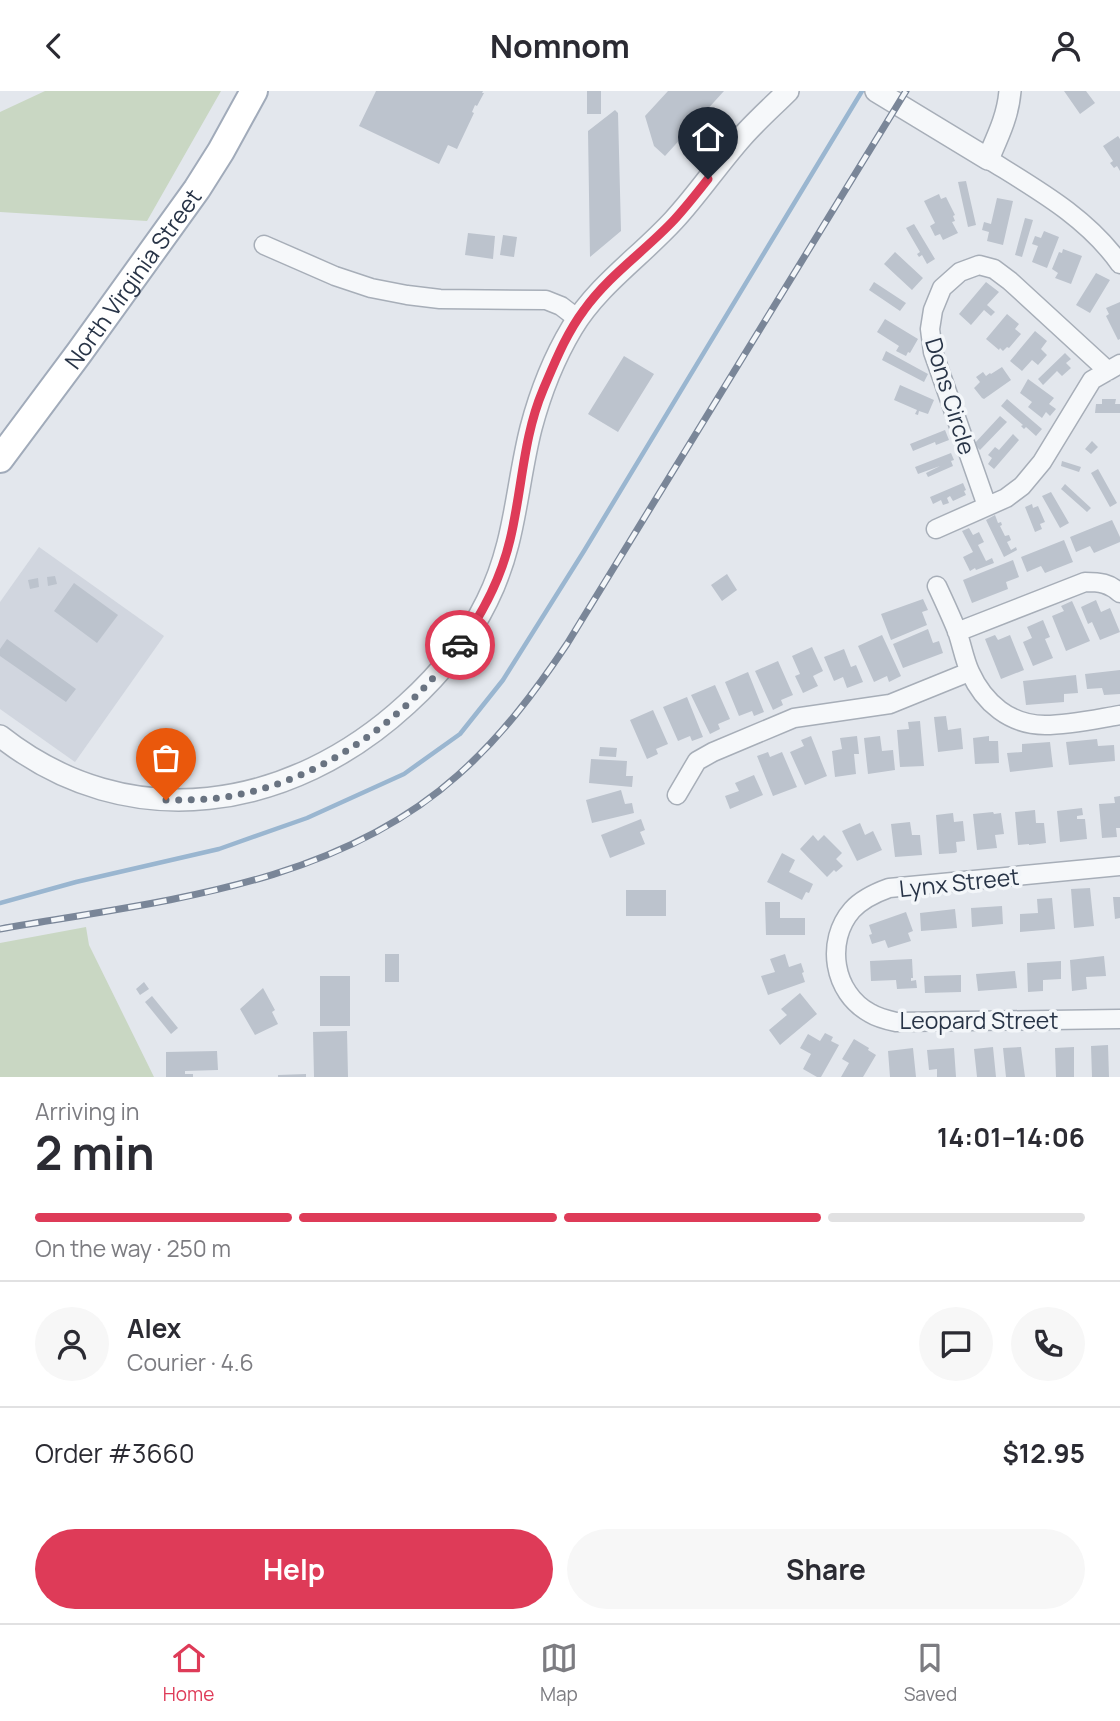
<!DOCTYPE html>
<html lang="en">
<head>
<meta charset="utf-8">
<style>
  body { margin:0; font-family:Manrope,sans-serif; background:#f7f7f7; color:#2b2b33; height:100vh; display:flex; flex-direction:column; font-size:26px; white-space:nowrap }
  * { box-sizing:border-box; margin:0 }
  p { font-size:23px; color:#7c7c81 }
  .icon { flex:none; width:38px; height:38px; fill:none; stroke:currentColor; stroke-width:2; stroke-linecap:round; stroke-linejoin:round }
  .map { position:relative; height:986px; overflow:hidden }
  .side { display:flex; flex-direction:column; background:#fff; flex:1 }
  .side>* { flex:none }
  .pin { position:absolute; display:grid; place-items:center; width:60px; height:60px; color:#fff; margin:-72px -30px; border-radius:50% 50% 50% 0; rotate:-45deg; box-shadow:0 0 7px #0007 }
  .pin .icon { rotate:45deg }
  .courier { position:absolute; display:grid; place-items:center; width:70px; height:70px; margin:-35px; border:5px solid #de3b58; border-radius:50%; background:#fff; color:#222; box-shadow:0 2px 9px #0007 }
  .overview em { font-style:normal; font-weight:700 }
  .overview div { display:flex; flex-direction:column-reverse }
  .overview { display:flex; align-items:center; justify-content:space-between; height:119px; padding:0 35px }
  h1 { font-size:46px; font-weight:700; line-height:52px }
  .bar { display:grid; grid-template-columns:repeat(4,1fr); gap:10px 7px; align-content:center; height:84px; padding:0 35px }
  .bar i { height:9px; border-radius:5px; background:#e1e1e2 }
  .bar .active { background:#de3b58 }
  .bar p { grid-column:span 4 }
  .line { display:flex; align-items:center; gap:18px; padding:0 35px; border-top:2px solid #e1e1e2 }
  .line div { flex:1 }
  .round { display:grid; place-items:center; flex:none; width:74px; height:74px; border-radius:37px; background:#f7f7f7 }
  .button { display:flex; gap:14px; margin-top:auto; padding:14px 35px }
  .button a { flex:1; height:80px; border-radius:42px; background:#de3b58; color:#fff; font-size:28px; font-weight:700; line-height:80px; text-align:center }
  .button a+a { background:#f7f7f7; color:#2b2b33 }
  header { display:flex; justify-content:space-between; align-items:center; height:91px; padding:0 35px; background:#fff; font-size:32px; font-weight:700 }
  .menu { display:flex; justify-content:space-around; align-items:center; height:98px; border-top:2px solid #e1e1e2; background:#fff; font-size:19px; color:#7c7c81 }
  .menu a { display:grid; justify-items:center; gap:4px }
  .menu .active { color:#de3b58 }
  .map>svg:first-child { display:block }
  .built { fill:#d1d6df }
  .grass { fill:#c9d7c3 }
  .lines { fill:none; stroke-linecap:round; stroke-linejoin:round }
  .stream { stroke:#9ab6d0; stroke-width:4.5 }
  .building { fill:#bcc3cd }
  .minor-casing { stroke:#a7aeb8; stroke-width:21 }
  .tertiary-casing { stroke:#a7aeb8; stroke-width:24 }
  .primary-casing { stroke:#a1abba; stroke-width:30 }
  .minor { stroke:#f6f8fa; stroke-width:18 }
  .tertiary { stroke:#f6f8fa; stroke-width:21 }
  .primary { stroke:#fff; stroke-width:26 }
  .rail-casing { stroke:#7a8698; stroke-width:7 }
  .rail { stroke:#f3f6f9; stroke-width:4.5; stroke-dasharray:13; stroke-linecap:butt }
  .done { stroke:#697381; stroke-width:7; stroke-dasharray:0 12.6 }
  .route { stroke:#de3b58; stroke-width:9 }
  .labels { text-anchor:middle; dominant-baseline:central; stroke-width:7; stroke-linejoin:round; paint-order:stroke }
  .street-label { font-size:23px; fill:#283447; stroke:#f3f6f9 }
</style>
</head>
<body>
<header><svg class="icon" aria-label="back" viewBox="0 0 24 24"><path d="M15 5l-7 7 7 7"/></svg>Nomnom<svg class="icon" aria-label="person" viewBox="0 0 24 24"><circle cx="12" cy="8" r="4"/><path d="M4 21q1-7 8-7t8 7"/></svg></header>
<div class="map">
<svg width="1120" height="986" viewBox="0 0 1120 986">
  <rect width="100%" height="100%" fill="#e3e7ed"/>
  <path class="built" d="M39 456 164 545 75 671 0 618V511Z"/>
  <path class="grass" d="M45 0H221L147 130 0 121V21Z
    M86 836 89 854 154 986H0V852Z"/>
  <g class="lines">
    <path class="stream" d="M0 812 76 791 219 758 307 727 404 683 460 643 503 589 584 460 862 0"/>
  </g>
  <path class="building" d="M376 0H483L482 2H484L477 15 475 14 472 21 474 22 457 58 448 54 439 73 359 35Z
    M587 0H601V23H587Z
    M668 0H724L665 65 654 55 645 25Z
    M1064 0H1086L1095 12 1080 23Z
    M615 19 618 22 621 140 590 166 588 40Z
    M1118 45 1120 48V80L1117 75 1114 77 1110 72 1113 70 1103 55Z
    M966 90 976 134 968 136 958 91Z
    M939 103 941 108 946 106 955 124 953 125 955 130 952 131 958 142 943 149 940 143 935 145 930 135 935 132 924 110Z
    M997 107 1013 110 1003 154 987 150 989 141 982 139 984 131 991 133Z
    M1025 127 1033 129 1022 166 1015 164Z
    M914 133 935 168 927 173 922 164 919 166 917 163 920 161 906 137Z
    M1044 140 1059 146 1047 177 1032 171 1038 155 1032 153 1035 145 1041 147Z
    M468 142 495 145 493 168 465 164Z
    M503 144 517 146 514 166 500 164Z
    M1063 158 1082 165 1071 193 1055 187 1058 182 1052 178 1059 161 1062 162Z
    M895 161 923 187 912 199 884 173Z
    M1096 182 1110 189 1090 222 1076 214Z
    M874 191 906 212 900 220 869 199Z
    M986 191 999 201 987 214 995 221 991 225 984 219 971 234 959 223Z
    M1120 211V248L1118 249 1106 225 1109 223 1106 217Z
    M1007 223 1019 233 1015 238 1021 243 1009 257 1007 256 1003 260 1000 257 999 259 986 248Z
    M885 228 918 248 910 262 908 261 906 265 896 260 899 255 877 241Z
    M1035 240 1047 250 1041 258 1047 264 1038 274 1032 269 1022 280 1010 270Z
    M886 260 928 283 924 291 882 269Z
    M1065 262 1071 268 1066 272 1071 277 1062 285 1057 280 1043 294 1038 288Z
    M624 265 654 283 618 341 588 323Z
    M1002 276 1011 289 984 308 982 307 974 297 980 291 976 286 983 281 986 285 990 282 991 283Z
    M1028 288 1054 307 1049 313 1056 318 1050 325 1046 321 1042 327 1028 316 1032 311 1020 302Z
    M900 294 934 309 928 323 919 320 918 324 915 323 917 319 894 309Z
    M1007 308 1042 338 1036 345 1026 336 1024 338 1021 335 1023 334 1001 315Z
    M1102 308H1116L1115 313H1120V322H1095L1096 313H1102Z
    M1000 325 1007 331 980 359 974 353Z
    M945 339 949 349 936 354 935 351 913 360 910 353Z
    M1013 343 1019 349 994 378 988 373 992 367 988 364 995 356 999 359Z
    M1092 350 1098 356 1091 363 1085 358Z
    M951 362 954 369 951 370 953 375 928 386 926 382 940 375 918 383 915 376Z
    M1062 370 1081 376 1079 381 1061 375Z
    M1098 378 1117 412 1110 416 1091 382Z
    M963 392 966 399 964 400 966 404 953 410 950 405 947 407 949 412 943 414 941 409 933 413 930 406Z
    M1065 393 1091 417 1087 421 1061 398Z
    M1051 401 1069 432 1060 437 1042 405Z
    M1032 413 1033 417 1038 415 1045 431 1040 433 1042 438 1035 441 1025 416Z
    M995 424 998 432 1001 431 1002 434 1000 435 1005 445 1009 444 1011 449 1007 451 1011 459 1016 456 1017 459 1004 466 986 429Z
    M1112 429 1120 446V451L1094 462 1090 455 1076 461 1070 446Z
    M969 437 973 444 979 441 984 451 978 454 986 470 992 467 994 472 976 479 975 477 970 480 963 466 973 461 962 440Z
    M1064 449 1073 471 1045 482 1041 475 1027 481 1021 466Z
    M1013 469 1019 486 1006 491 1008 498 972 512 963 489Z
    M727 483 737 499 722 510 711 494Z
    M55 485 57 493 48 495 47 486Z
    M38 487 39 496 30 498 28 489Z
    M74 492 118 524 97 552 54 520Z
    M923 508 928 519 922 521 927 534 891 549 881 523Z
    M1096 509 1101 521 1110 517 1120 541 1100 549 1092 531 1088 533 1081 516Z
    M1072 510 1090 550 1066 560 1052 525 1064 520 1061 515Z
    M1043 529 1050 546 1045 548 1053 567 1033 575 1023 551 1032 547 1027 536Z
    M928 538 933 552 939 550 943 562 903 577 893 553Z
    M882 544 901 585 889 591 887 585 874 591 858 555Z
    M995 544 998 549 1010 544 1024 579 1001 588 985 548Z
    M7 548 76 598 66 611 0 565V558Z
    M812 556 823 580 813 585 818 595 803 602 795 585 800 583 792 565Z
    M844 558 851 576 856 574 863 591 847 597 843 586 834 590 824 566Z
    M778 570 793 604 781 609 783 614 773 619 755 580Z
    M1120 579V603L1104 604 1102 597 1087 598 1085 583Z
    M748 581 764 621 754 625 752 620 739 625 725 591Z
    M1076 584 1078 602 1064 603V611L1026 614 1023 590Z
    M715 594 730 628 718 633 720 638 710 643 691 604Z
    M687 606 703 646 692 650 690 645 678 650 663 616Z
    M653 619 668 653 656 658 658 663 647 668 630 629Z
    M946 625 948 639 961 637 963 658 938 661 934 626Z
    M920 630 924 675 900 676 897 639 909 638 908 631Z
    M811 645 827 685 805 694 790 661 804 655 801 649Z
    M857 645 859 663H854L856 683 835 686 832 660 842 658 840 647Z
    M880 645 882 660 893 659 895 679 868 683 864 647Z
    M989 645V650H998L999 672 975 673 973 647Z
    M1097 648 1098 655 1114 654 1115 670 1069 674 1066 651Z
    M1050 651 1053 676 1010 681 1007 662 1022 661V653Z
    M600 656 617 657 616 666 599 665Z
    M768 661 770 666 782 661 797 696 773 705 757 665Z
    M591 668 627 670 626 685H633L632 696 589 692Z
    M754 684 763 704 730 718 725 705 739 700 735 692Z
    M621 699 625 713 632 712 634 722 592 732 586 709Z
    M1120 705V737H1116L1117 746 1102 747 1099 713 1115 712 1114 706Z
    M1082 717 1083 724 1077 725V728H1085L1087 748 1060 751 1057 720Z
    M1035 719 1036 732H1044L1046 752 1029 754V753L1018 754 1015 721Z
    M993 721 994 723 1001 722 1004 743 995 744 997 757 977 759 973 723Z
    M953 722 954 731 963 730 965 750 956 751 957 761 955 762 939 763 936 724Z
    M641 728 645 739 640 741 645 753 610 767 601 744Z
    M910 731 912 744H920L922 764 895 766 891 733Z
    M860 732 865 744 873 740 882 759 857 770 842 740Z
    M813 744 818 750 824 744 842 762 836 768 843 775 836 781 834 779 827 786 800 758Z
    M782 762 795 769 789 781 813 793 809 802 806 801 802 809 767 791Z
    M1090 797 1094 835 1074 837 1071 798Z
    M626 799H666V825H626Z
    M1113 806H1120V827L1115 828Z
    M1052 807 1055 838 1020 841V823L1038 822 1037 808Z
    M765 811H780V827H805V844H766Z
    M1002 815 1003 833 972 836 971 817Z
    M955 818 957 837 921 840 920 822Z
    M906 821 913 840 908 842 911 850 888 857 885 849 872 853 869 844 872 843 869 834Z
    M385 863H399V891H385Z
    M785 863 789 876 801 872 804 881 802 882 805 891 768 904 761 885 775 881 770 868Z
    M1104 865 1106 885 1086 886 1087 898 1072 900 1070 869Z
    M912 868 913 887H911V890L916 889 917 897 897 898 896 889 871 890 870 870Z
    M1061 870V888L1043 889V900L1028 901 1027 872Z
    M1015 880 1017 897 978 900 976 883Z
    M961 884V901L925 902 924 885Z
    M320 885H350V935H320Z
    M144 891 149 898 140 904 136 898Z
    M263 897 275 919 272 921 278 933 255 944 240 918Z
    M800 902 817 923 780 954 769 939 787 924 781 918Z
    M152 905 178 937 171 943 145 911Z
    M347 940 348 986H314L313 941Z
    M825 942 833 946 831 950 839 954 821 986H817L803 978 811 963 800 957 808 943 820 950Z
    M854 948 869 957 868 959 876 964 863 986H841L849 972 842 968Z
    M1108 954 1109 986H1092L1091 955Z
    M993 956 996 986H977L974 958Z
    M1021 956 1025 986H1006L1003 957Z
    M1074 956V986H1056L1055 957Z
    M913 957 916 986H890L888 960Z
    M954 957 956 986H937V978L929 979 927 959Z
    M217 960 218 979 185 980V983H193V986H166V961Z
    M306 983V986H278V984Z"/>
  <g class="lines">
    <defs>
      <path id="minor" d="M988 68C1036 98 1087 126 1120 173
        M264 154 335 185 371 197 407 204 440 208 546 209 561 215 578 228
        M987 415 933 261 930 238 933 219 942 197 960 181 979 174 994 178 1010 190 1108 280
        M936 438 1006 407 1022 395 1042 371 1092 289 1120 273
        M937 495C944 510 951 525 957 540 962 554 964 568 970 581 984 612 1010 634 1045 634 1070 634 1096 628 1120 624
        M957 541 1085 491C1100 491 1109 492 1120 502
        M677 704 697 670 713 661 794 627 890 613 969 581
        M1120 775 889 797C875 802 862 808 852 819 825 850 833 902 870 922 878 927 887 929 896 931L1120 928"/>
      <path id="tertiary" d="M876 0 988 68C998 45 1008 25 1010 0
        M0 645C129 747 291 720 407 613 439 584 468 549 487 510 516 452 516 396 531 337 540 303 554 267 572 237 598 194 640 166 674 129 698 103 718 73 742 46 756 30 773 15 788 0"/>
      <g id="primary">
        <path id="s1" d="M0 368 79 262 197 98 221 60 254 0"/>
      </g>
    </defs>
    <use href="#minor" class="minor-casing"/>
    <use href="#tertiary" class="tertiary-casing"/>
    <use href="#primary" class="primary-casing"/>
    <use href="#minor" class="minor"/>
    <use href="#tertiary" class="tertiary"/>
    <use href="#primary" class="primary"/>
    <defs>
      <path id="rail" d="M0 838C158 810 333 796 458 684 501 646 535 601 567 553L906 0"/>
    </defs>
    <use href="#rail" class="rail-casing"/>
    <use href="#rail" class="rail"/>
  </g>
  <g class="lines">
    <path class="done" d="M166 709C188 709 209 709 231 705 323 689 406 628 460 554"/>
    <path class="route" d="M460 554C483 522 501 487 510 449 522 400 523 346 543 299 555 271 566 243 584 219 609 184 645 160 674 129 686 116 697 102 708 88"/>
  </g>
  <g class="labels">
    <g class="street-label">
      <text stroke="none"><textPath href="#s1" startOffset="224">North Virginia Street</textPath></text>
      <text transform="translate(951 305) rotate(73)">Dons Circle</text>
      <text transform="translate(959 791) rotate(-6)">Lynx Street</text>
      <text x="979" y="929">Leopard Street</text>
    </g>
  </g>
</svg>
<div class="pin" style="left:166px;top:709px;background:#ea580c"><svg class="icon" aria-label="bag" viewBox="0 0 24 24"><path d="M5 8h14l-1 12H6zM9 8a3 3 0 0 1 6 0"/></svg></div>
<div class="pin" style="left:708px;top:88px;background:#1f2937"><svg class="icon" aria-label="home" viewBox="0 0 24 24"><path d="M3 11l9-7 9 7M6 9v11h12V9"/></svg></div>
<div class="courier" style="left:460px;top:554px"><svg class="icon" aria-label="car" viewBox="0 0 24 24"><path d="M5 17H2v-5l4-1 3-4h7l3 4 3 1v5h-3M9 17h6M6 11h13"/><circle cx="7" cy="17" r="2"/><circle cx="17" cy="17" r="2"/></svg></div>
</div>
<section class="side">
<div class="overview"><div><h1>2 min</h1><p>Arriving in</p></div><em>14:01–14:06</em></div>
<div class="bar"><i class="active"></i><i class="active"></i><i class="active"></i><i></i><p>On the way · 250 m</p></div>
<div class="line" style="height:126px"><a class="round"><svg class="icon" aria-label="person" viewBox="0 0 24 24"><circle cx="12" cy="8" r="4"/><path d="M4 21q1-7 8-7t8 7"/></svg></a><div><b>Alex</b><p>Courier · 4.6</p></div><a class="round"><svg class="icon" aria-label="chat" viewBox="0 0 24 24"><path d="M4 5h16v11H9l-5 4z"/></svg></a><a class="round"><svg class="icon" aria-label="phone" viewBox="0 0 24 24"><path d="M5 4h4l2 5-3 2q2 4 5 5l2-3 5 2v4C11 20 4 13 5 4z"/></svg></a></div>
<div class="line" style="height:91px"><div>Order #3660</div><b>$12.95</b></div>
<div class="button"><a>Help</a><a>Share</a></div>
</section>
<nav class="menu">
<a class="active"><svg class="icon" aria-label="home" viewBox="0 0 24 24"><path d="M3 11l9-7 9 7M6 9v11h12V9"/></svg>Home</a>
<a><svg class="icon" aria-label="map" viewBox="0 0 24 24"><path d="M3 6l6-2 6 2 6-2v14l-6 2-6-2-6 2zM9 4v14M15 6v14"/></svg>Map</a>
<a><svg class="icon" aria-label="saved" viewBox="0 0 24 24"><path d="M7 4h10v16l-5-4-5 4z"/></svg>Saved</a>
</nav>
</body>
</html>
